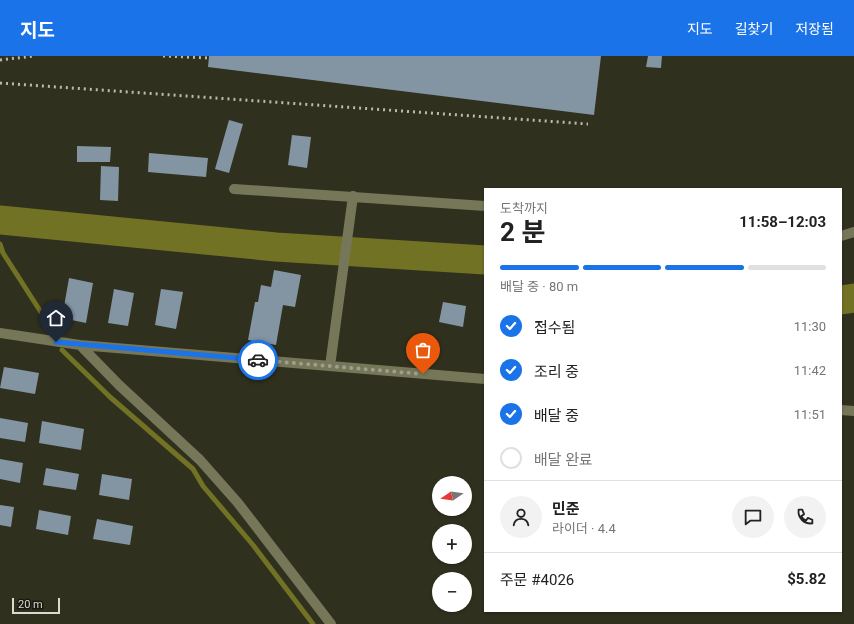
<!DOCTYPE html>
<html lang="ko">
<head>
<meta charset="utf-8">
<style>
  body { margin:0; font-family:Roboto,"Noto Sans KR",sans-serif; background:#f2f2f2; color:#222; height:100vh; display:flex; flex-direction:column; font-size:15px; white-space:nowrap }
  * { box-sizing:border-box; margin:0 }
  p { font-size:13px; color:#767676 }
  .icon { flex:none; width:22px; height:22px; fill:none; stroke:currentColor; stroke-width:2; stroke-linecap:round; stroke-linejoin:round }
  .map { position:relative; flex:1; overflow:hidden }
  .drawer { position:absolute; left:484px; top:132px; width:358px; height:424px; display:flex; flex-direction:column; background:#fff; border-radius:0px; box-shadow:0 1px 3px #0004 }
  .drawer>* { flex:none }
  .needle { width:26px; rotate:257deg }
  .buttons { position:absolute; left:432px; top:420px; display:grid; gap:8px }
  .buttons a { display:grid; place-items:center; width:40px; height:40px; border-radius:50%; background:#fff; box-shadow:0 1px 3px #0004; font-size:20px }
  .scale { position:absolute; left:12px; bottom:10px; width:48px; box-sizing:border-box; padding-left:4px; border:2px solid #dadbcf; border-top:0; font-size:11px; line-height:14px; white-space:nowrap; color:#dadbcf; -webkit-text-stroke:3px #171810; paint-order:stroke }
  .pin { position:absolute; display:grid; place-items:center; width:34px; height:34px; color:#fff; margin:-41px -17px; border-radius:50% 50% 50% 0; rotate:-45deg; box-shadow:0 0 4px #0007 }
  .pin .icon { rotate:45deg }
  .courier { position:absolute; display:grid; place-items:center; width:40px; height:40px; margin:-20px; border:3px solid #1a73e8; border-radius:50%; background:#fff; color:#222; box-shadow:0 1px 5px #0007 }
  .head em { font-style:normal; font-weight:700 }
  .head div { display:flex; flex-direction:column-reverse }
  .head { display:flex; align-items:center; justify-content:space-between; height:68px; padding:0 16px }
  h1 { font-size:26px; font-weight:700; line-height:30px }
  .bar { display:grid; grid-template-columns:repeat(4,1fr); gap:6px 4px; align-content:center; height:48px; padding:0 16px }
  .bar i { height:5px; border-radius:3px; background:#e0e0e0 }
  .bar .on { background:#1a73e8 }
  .bar p { grid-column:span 4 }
  .line { display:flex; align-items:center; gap:10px; padding:0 16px; border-top:1px solid #e0e0e0 }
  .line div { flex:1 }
  .round { display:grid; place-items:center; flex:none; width:42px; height:42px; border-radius:21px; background:#f2f2f2 }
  ol { padding:0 16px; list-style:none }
  li { display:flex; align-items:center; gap:12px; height:44px }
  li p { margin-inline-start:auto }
  li .icon { padding:4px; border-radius:50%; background:#1a73e8; color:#fff; stroke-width:4 }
  li:last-child { color:#767676 }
  li i { width:22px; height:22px; border:2px solid #e0e0e0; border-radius:50% }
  header { display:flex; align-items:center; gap:24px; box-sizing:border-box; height:56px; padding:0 20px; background:#1a73e8; color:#fff }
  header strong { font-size:19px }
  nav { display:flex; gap:22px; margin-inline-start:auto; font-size:14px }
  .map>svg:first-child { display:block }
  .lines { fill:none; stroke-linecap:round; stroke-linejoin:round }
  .stream { stroke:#717224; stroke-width:5 }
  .river { stroke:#717224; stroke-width:29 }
  .building { fill:#8395a3 }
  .minor { stroke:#767759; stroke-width:10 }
  .rail { stroke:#babaae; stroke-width:3; stroke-dasharray:2 4; stroke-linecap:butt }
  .done { stroke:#9e9f91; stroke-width:4; stroke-dasharray:0 7.2 }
  .route { stroke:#1a73e8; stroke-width:5 }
</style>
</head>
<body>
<header>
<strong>지도</strong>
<nav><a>지도</a><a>길찾기</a><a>저장됨</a></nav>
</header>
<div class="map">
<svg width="854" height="568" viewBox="0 0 854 568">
  <rect width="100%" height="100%" fill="#30301f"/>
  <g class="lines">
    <path class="stream" d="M0 188 3 197 53 275
      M62 294 110 341 193 413 203 430 253 489 313 568"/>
    <path class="river" d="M0 164 276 191 485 204
      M841 244 854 242"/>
  </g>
  <path class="building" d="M209 0H601L594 59 208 11Z
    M648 0H662L661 12 646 11Z
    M229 64 243 68 229 117 215 113Z
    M292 79 311 81 307 112 288 109Z
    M77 90 111 91 110 106H77Z
    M149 97 208 102 206 121 148 116Z
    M101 110 119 111 118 145 100 144Z
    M274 214 301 219 295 251 283 249 276 289 248 284 255 246H258L261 229 271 231Z
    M69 222 93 227 86 267 62 262Z
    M114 233 134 237 128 270 108 267Z
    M161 233 183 236 176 273 155 269Z
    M443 246 466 250 463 271 439 266Z
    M4 311 39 317 35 338 0 332Z
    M0 362 28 367 25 386 0 382Z
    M42 365 84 373 81 394 39 387Z
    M0 403 23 407 20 427 0 423Z
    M46 412 79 418 76 434 43 429Z
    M102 418 132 423 129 444 99 439Z
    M0 449 14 451 11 471 0 469Z
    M39 454 71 460 68 479 36 473Z
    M97 463 133 470 130 489 93 483Z"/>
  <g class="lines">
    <path class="minor" d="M234 133 485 150
      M841 180 854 176
      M0 277 80 289 485 323
      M80 289 119 329 200 404 238 447 331 568
      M330 310 353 140
      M841 354 854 355"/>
    <path class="rail" d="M163 0 209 2
      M0 4 34 0
      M0 27 588 68"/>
  </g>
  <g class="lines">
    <path class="done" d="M258 304 423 318"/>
    <path class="route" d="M56 286 258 304"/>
  </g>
</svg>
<div class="buttons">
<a><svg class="needle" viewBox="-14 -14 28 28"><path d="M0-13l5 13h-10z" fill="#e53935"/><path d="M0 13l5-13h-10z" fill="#767676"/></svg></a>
<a>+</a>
<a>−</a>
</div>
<div class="scale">20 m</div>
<div class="pin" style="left:423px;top:318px;background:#ea580c"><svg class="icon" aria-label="bag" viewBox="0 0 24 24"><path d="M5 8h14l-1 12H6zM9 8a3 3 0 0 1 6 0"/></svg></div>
<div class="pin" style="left:56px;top:286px;background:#1f2937"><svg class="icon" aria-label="home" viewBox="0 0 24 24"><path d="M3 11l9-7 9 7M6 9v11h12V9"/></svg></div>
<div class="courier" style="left:258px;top:304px"><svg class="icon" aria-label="car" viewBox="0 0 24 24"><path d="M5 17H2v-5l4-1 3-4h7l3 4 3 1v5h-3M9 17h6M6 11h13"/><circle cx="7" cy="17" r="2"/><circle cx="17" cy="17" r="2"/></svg></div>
<section class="drawer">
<div class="head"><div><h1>2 분</h1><p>도착까지</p></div><em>11:58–12:03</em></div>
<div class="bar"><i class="on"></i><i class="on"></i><i class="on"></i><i></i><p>배달 중 · 80 m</p></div>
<ol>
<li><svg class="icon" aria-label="check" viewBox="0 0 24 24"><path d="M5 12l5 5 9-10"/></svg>접수됨<p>11:30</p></li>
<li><svg class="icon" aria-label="check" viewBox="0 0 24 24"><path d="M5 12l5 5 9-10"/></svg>조리 중<p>11:42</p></li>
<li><svg class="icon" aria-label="check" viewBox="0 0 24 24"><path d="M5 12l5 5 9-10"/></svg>배달 중<p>11:51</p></li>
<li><i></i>배달 완료</li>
</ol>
<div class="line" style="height:72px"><a class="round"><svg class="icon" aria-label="person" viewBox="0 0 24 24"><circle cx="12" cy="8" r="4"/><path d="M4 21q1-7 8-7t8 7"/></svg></a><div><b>민준</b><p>라이더 · 4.4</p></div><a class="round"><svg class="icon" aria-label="chat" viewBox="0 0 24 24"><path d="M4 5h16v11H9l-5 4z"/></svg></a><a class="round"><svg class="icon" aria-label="phone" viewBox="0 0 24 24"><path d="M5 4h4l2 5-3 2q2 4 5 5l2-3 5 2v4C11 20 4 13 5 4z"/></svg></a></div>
<div class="line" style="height:52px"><div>주문 #4026</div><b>$5.82</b></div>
</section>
</div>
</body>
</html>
